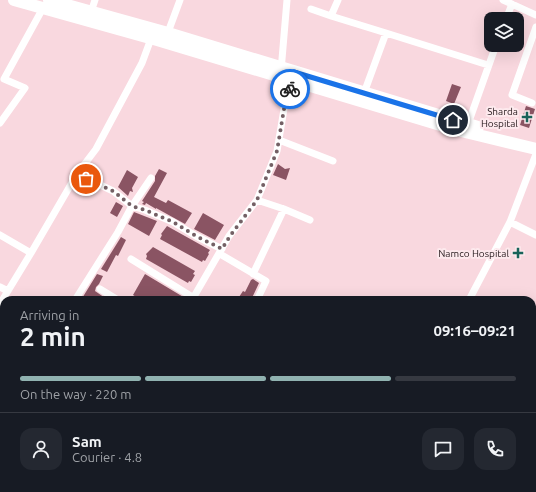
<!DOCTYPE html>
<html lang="en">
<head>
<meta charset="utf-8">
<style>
  body { margin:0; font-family:Ubuntu,sans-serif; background:#242831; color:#f1f3f6; height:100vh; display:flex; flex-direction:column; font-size:15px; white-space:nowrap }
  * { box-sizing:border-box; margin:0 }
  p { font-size:13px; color:#9ea1a6 }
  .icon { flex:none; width:22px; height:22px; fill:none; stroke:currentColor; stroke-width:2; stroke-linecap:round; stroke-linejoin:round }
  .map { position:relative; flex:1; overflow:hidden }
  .panel { position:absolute; left:0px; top:296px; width:536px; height:196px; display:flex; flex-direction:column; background:#171b24; border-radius:12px 12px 0 0; box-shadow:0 4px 16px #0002 }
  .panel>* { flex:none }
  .buttons { position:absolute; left:484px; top:12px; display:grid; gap:8px }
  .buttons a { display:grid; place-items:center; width:40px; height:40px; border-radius:8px; background:#171b24; box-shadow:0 4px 16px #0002; font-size:20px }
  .pin { position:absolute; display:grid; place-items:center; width:34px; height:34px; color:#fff; margin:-17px; border:2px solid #fff; border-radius:50%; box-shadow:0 1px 4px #0007 }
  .courier { position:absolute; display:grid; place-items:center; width:40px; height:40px; margin:-20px; border:3px solid #1a73e8; border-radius:50%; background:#fff; color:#222; box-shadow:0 1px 5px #0007 }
  .summary em { font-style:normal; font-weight:700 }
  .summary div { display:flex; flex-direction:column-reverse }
  .summary { display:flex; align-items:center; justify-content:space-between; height:68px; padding:0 20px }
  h1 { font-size:26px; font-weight:700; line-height:30px }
  .bar { display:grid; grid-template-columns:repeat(4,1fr); gap:6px 4px; align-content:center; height:48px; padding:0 20px }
  .bar i { height:5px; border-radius:3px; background:#363941 }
  .bar .selected { background:#90b2b0 }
  .bar p { grid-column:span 4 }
  .line { display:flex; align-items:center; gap:10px; padding:0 20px; border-top:1px solid #363941 }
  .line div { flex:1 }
  .round { display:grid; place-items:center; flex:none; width:42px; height:42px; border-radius:12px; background:#242831 }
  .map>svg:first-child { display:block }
  .building { fill:#8a5463 }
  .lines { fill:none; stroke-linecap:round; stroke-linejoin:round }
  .street { stroke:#fff; stroke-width:7 }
  .highway { stroke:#fff; stroke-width:12 }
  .done { stroke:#746065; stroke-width:4; stroke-dasharray:0 7.2 }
  .route { stroke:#1a73e8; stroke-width:5 }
  .poi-dot { fill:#19635a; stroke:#fde9ed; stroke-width:1.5 }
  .labels { text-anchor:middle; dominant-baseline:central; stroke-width:4; stroke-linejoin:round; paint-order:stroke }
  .poi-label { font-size:10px; fill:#2c2023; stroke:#fde9ed; text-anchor:end }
</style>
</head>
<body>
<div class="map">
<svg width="536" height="492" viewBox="0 0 536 492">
  <rect width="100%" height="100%" fill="#f9d8df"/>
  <path class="building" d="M452 84 461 87 454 104 446 101Z
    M526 106 535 109 529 128 520 125Z
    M278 164 285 169 290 168 286 180 273 175Z
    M159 169 167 173 154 197 166 203 168 200 192 213 185 224 156 208V209L146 203 145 205 142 204 144 202 142 201 155 181V176Z
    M127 170 138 177 132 188 133 192 130 191 128 196 118 187Z
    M116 202 123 206 117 217 110 213Z
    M134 212 157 221 149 236 128 224Z
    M203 213 224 225 215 240 194 229Z
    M167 226 210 250 208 253 209 254 205 261 203 260 202 262 160 239 162 235 161 234Z
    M121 237 126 240 118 256 116 255 107 272 101 269Z
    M153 247 195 271 193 274 195 275 191 282 189 281 188 283 146 259 147 256 146 254Z
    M97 274 103 276 99 284 96 287 95 291 108 300H95L91 297 89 300H81Z
    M145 274 185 298 184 300H169L162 296 160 300H141L133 295Z
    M253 279 259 283 251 300H245L239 297 243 291 245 292 251 280Z"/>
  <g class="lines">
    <path class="street" d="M503 0 536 15
      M311 9 331 16 338 0
      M90 15 95 0
      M331 16 386 33
      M506 19 512 4
      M167 35 180 0
      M152 36 142 63 96 149 77 174 113 191 132 206 145 210 173 222 196 236 222 249
      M281 71 287 0
      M364 93 386 33 488 65
      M532 103 512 95 536 27
      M0 123 25 88 4 79 43 8
      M468 124 496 45
      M279 140 333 161
      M257 200 284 209 310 220
      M510 222 536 235
      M0 235 31 253 77 174
      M220 254 266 281 257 300
      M131 259 194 298
      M253 274 284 209
      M0 287 8 291
      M100 289 118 300
      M75 300 118 232 132 206 151 178
      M192 300 229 236 257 200 277 151 284 109 293 77
      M469 300 510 222 536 154
      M0 304 31 253
      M0 416 4 410
      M532 459 536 452
      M0 472 4 475
      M23 488 29 492
      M411 488 419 492
      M16 492 17 488
      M192 492 195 488
      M247 492 249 488
      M284 492 286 488
      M371 492 373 488
      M434 492 436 488
      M471 492 474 488
      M515 492 517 488"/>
    <path class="highway" d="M14 0 157 40 457 130 536 149
      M49 0 168 33 478 127"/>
  </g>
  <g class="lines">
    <path class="done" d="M86 179 113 191 132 206 145 210 173 222 196 236 222 249 230 236 257 200 277 151 284 109 290 89"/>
    <path class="route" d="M290 89 294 72 453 120"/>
  </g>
  <g class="poi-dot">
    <path d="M525 111h4v4h4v4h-4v4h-4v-4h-4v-4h4z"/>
    <path d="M516 247h4v4h4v4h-4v4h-4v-4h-4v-4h4z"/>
  </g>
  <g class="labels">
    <g class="poi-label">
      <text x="518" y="111">Sharda<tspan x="518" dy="12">Hospital</tspan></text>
      <text x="509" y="253">Namco Hospital</text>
    </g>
  </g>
</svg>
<div class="buttons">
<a><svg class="icon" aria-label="layers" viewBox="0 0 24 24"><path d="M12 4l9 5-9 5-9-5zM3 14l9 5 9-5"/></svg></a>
</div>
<div class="pin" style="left:86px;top:179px;background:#ea580c"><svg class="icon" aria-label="bag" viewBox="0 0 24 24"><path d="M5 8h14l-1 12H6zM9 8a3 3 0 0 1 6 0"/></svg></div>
<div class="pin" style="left:453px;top:120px;background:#1f2937"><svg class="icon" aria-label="home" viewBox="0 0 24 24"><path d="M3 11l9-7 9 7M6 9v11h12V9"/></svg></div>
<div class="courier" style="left:290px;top:89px"><svg class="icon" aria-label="bike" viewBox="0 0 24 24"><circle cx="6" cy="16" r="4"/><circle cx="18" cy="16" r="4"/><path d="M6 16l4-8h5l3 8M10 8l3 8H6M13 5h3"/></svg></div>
<section class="panel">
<div class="summary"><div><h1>2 min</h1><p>Arriving in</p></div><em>09:16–09:21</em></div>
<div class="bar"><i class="selected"></i><i class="selected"></i><i class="selected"></i><i></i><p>On the way · 220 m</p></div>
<div class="line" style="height:72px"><a class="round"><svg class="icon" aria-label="person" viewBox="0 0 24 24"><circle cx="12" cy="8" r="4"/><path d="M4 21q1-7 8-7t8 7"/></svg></a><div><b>Sam</b><p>Courier · 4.8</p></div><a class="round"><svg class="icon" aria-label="chat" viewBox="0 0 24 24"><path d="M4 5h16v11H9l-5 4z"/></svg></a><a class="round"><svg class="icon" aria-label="phone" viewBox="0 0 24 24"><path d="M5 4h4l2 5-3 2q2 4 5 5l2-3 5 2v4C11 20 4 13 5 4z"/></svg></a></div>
</section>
</div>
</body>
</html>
